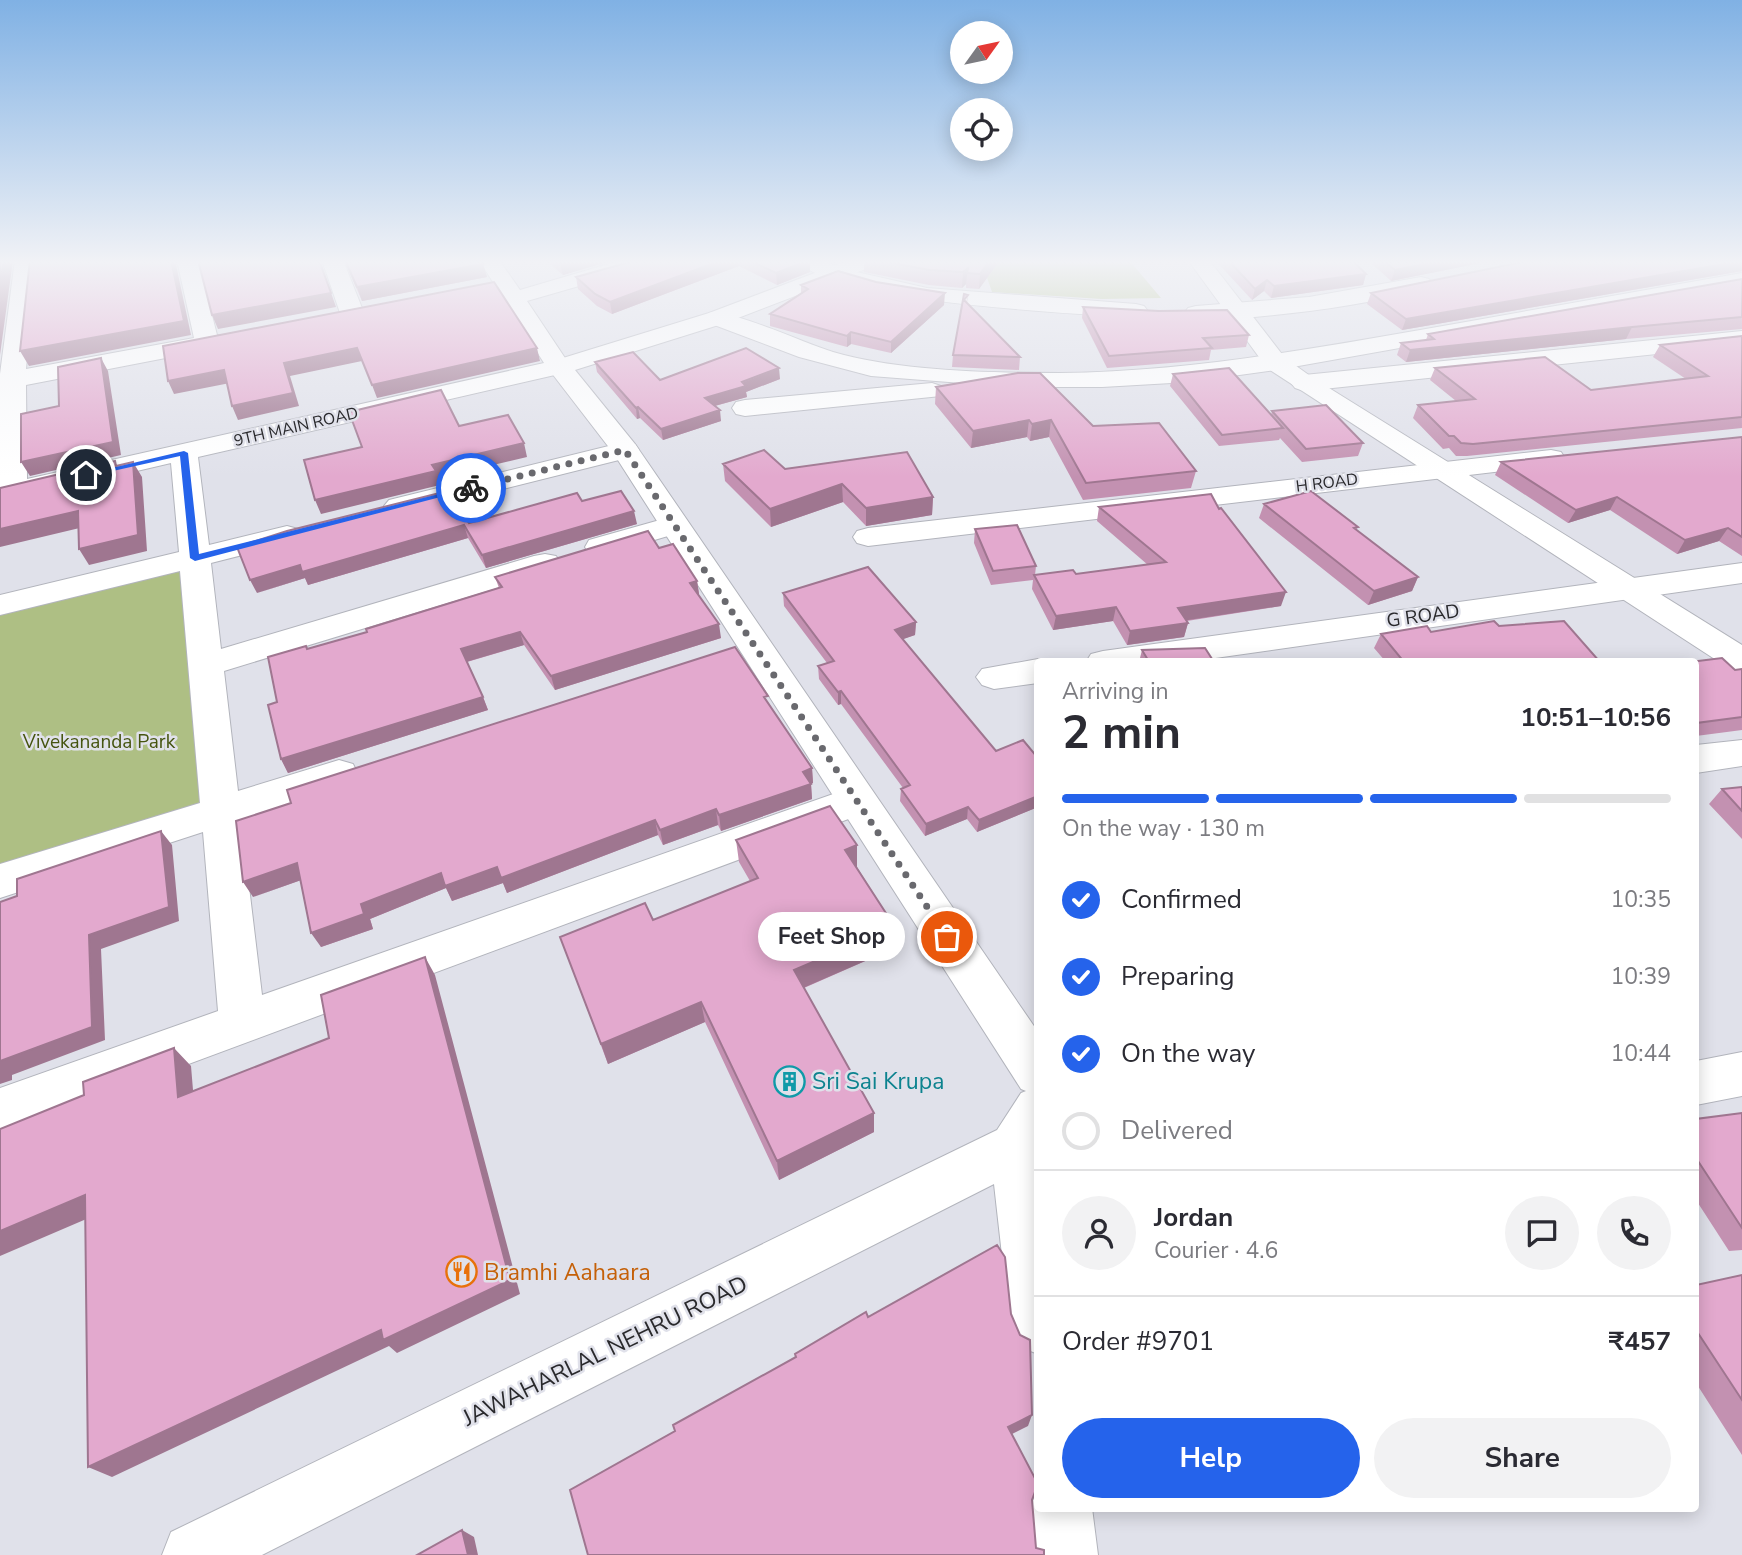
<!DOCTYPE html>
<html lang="en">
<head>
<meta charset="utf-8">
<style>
  body { margin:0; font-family:"Nunito Sans",sans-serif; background:#f2f2f3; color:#2b2b33; height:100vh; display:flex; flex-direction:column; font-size:26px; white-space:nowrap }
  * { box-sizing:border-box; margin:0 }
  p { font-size:23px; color:#7c7c81 }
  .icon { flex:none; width:38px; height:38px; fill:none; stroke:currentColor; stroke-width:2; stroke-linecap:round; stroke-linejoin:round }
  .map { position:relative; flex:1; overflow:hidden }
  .side { position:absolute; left:1034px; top:658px; width:665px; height:854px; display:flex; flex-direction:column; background:#fff; border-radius:7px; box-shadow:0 4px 18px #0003 }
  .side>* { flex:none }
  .needle { width:46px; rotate:57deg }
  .buttons { position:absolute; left:950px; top:21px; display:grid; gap:14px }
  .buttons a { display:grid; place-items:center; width:63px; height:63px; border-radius:50%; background:#fff; box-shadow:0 4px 18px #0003; font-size:35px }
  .pin { position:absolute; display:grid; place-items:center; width:60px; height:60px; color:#fff; margin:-30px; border:4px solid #fff; border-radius:50%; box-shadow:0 2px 7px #0007 }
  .courier { position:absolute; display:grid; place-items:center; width:70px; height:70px; margin:-35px; border:5px solid #2563eb; border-radius:50%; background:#fff; color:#222; box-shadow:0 2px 9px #0007 }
  .bubble { position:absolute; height:49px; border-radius:24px; background:#fff; box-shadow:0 4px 18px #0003; font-size:23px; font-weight:700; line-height:49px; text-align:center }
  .summary em { font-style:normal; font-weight:700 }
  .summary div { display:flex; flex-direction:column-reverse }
  .summary { display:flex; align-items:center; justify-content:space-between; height:119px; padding:0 28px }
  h1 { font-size:46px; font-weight:700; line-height:52px }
  .bar { display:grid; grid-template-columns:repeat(4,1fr); gap:10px 7px; align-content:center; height:84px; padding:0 28px }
  .bar i { height:9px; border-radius:5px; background:#e1e1e2 }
  .bar .on { background:#2563eb }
  .bar p { grid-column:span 4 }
  .line { display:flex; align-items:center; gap:18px; padding:0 28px; border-top:2px solid #e1e1e2 }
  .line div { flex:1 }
  .round { display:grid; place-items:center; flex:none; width:74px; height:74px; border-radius:37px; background:#f2f2f3 }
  ol { padding:0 28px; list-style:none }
  li { display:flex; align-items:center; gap:21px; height:77px }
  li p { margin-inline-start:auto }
  li .icon { padding:7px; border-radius:50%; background:#2563eb; color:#fff; stroke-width:4 }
  li:last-child { color:#7c7c81 }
  li i { width:38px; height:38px; border:4px solid #e1e1e2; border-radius:50% }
  .action { display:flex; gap:14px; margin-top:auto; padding:14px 28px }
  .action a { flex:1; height:80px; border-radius:42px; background:#2563eb; color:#fff; font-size:28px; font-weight:700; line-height:80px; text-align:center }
  .action a+a { background:#f2f2f3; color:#2b2b33 }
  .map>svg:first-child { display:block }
  .green { fill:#aebf84 }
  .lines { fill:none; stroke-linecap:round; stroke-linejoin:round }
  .street-casing { stroke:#b2b4bc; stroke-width:2 }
  .secondary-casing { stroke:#b2b4bc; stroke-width:2 }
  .street { fill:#fff; fill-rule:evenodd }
  .secondary { fill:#fff; fill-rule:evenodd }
  .wall { fill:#c391b1 }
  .shaded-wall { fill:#9f7690 }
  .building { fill:#e3a9ce; stroke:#9f7690; stroke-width:2 }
  .route { fill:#2563eb }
  .done { stroke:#69696e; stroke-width:7; stroke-dasharray:0 12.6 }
  .labels { text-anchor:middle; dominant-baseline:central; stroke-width:5; stroke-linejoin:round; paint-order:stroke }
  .far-street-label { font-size:16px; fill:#29292c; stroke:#e0e1ea }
  .street-label { font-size:19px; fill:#29292c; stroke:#e0e1ea }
  .park-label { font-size:19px; fill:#45540f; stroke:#e0e1ea }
  .near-culture-label { font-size:23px; fill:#0d838f; stroke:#e0e1ea; text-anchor:start }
  .near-food-label { font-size:23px; fill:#c56008; stroke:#e0e1ea; text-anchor:start }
  .near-street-label { font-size:23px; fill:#29292c; stroke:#e0e1ea }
</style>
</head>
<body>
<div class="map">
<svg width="1742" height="1555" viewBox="0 0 1742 1555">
  <rect width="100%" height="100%" fill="#e0e1ea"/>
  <path class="green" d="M981 260H1129L1161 298 1102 299 992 292Z
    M182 561 206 816 0 881V605Z"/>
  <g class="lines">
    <defs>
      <path id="street" d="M15 260H36L26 369 194 338 177 260H198L217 335 222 336 226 341 222 346 207 350 26 385 27 479 544 363 479 260H499L520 290 622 260H655L652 265 527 301 571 367 568 372 198 457 209 545 287 526 298 529 302 535 298 541 211 563 221 649 534 556 545 554 556 556 561 563 556 570 224 671 238 791 339 760 353 764 358 774 353 784 241 820 262 995 856 786 870 791 876 801 870 811 0 1134V1088L218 1011 203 832 0 898V864L200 803 180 571 0 615V595L179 552 171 463 0 503V374Z
        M322 260H343L364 313 360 318H344L340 313Z
        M798 260H824L839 268 927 288 1136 304 1144 306 1148 311 1144 316 1136 318C1078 313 828 303 798 260Z
        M1742 273V287L1276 370 1189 382 1102 387H1014L871 376 799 357 709 323 705 318 709 313C729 308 808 345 833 352 897 371 991 373 1059 373 1181 372 1300 351 1420 330 1527 311 1635 292 1742 273Z
        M1421 277 1429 279 1432 284 1429 289C1368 304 1304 313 1242 318 1224 319 1205 322 1188 318L1184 313 1188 308 1196 306 1309 297Z
        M1742 331V345L1304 391 1295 388 1291 383 1295 378 1304 375Z
        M932 383 941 386 945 391 941 396 745 416 736 414 732 408 736 402 745 400Z
        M625 442 635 444 639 450 635 456 399 515 389 512 384 506 389 500Z
        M1551 450 1561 452 1565 458 1561 464 868 546 857 543 853 537 857 531 868 528Z
        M674 516 685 519 689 525 685 531 600 556 589 554 585 547 589 540Z
        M1742 563V583L1187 662H1086L1091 654 1103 651Z
        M1038 659 1046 662H1038V683L994 689 982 685 976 677 982 669Z
        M1742 740V766L1696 773V745Z
        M1742 1052V1096L1696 1105V1061Z"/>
      <path id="secondary" d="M849 260H879L876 265 725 323 575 370 635 444 1038 1032V1354L1018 1346 1010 1326 994 1184 262 1555H162L171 1532 997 1130 1021 1093 1026 1091 1021 1089 614 454 547 367 550 362 709 313Z
        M1188 260H1209L1285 358 1313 378 1742 645V672L1730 669 1267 368Z
        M1038 1488V1508H1092L1098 1555H1034L1030 1508Z"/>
    </defs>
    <use href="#street" class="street-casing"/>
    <use href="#secondary" class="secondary-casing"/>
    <use href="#street" class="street"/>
    <use href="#secondary" class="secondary"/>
  </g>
  <path class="wall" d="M344 260H481L487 277 362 301Z
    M546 260H614L563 275Z
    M637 260H810V272L777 285 739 266 612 314 597 306 578 289 576 277Z
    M864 260H1000L979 289 966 288V284L962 288 929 285 864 272Z
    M1215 260H1352L1366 274 1363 285 1271 298 1264 291 1252 300Z
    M1368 260H1495L1391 281Z
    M1742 260V271L1402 330 1367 304 1371 293Z
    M1742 279V329L1626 339 1406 362 1397 355 1401 343 1426 340 1428 334Z
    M801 285 944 305 891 353 851 344 847 347 770 326V314L801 293Z
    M968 295 967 303 1020 357 1019 370 952 367 953 355Z
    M1083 307 1249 335 1246 347 1211 350 1209 360 1107 368 1082 318Z
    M1742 336V428L1467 456H1456L1449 448 1443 449 1413 418 1418 405 1456 401 1430 380 1435 368 1591 390 1686 379 1653 357 1660 345Z
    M595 362 660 380 780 379 746 392 747 397 715 406 721 421 663 440 640 418 637 419 597 372Z
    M1173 374 1271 415 1272 411 1363 443 1358 456 1302 462 1280 438 1279 440 1219 446 1170 386Z
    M936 387 1093 426 1196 471 1191 488 1083 500 1049 437 1030 441 1027 437 971 448 935 404Z
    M1742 437V556L1719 541 1677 554 1610 510 1568 523 1495 475 1501 462Z
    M723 464 785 469 933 497 932 515 866 526 843 502 771 527 725 481Z
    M582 501 637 524 486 568 468 538 308 585 305 578 257 593 469 523Z
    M1264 504 1358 527 1356 530 1418 577 1412 591 1368 605 1259 518Z
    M1099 507 1219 509 1281 606 1187 621 1188 623 1184 637 1127 645 1113 621 1053 630 1032 589 1033 580 991 585 974 543 975 529 1036 566 1035 575 1076 574 1148 565 1097 521Z
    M659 548 697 581 699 594 698 595 721 638 555 690 524 645 467 662 483 697 488 710 288 773 281 759 277 702 306 646 308 649 367 632 499 588 495 577Z
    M783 593 916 622 915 635 903 639 996 751 1038 758V807L977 832 967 819 925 836 900 801 901 789 903 788 841 704 838 705 819 679 818 666 827 663 784 606Z
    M1499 626 1600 662H1386L1374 648 1381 634 1431 632Z
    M1142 650 1214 662H1139Z
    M1696 662 1735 670 1742 669V730L1696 736Z
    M769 704 812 768 813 783 811 784 812 799 721 831 718 825 663 845 658 835 507 893 503 883 452 901 446 888 370 919 373 929 321 947 301 880 253 897Z
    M1742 787V839L1709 804 1722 789Z
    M736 840 857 867 895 927V948L804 988 874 1113V1132L779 1180 705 1022 608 1064 560 937 653 920 750 881 739 862Z
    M1742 1113V1250L1729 1251 1696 1200V1119Z
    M1742 1275V1455L1696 1383V1285Z"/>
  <path class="shaded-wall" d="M4 260H13L0 355V283Z
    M171 260H175L191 335 29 366 20 351Z
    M319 260H320V261L336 307 218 329 212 315Z
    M571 260H614L563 275 560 263Z
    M722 260H738L739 266 612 314 610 302Z
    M810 260V272L777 285 776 273Z
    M990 260H1000L979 289 980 274Z
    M1444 260H1495L1391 281 1395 270Z
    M1742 261V271L1402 330 1406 319Z
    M483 264 487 277 362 301 357 287Z
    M968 268 966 284 962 288 963 272Z
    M1366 274 1363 285 1271 298 1274 286Z
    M1267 280 1264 291 1252 300 1255 289Z
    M945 293 944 305 891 353V342Z
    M1632 327 1626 339 1406 362 1410 350Z
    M851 332V344L847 347V336Z
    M357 348 362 361 290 376 299 406 238 420 232 406 284 363Z
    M537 348 540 361 377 398 372 385Z
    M101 358 108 371 121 455 30 476 21 462Z
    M779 368 780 379 746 392 747 397 707 408 705 398Z
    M224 370 230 383 174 394 168 381Z
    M638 407 640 418 637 419 636 408Z
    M720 410 721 421 663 440 661 429Z
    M1029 420 1027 437 971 448 973 431Z
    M1051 420 1049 437 1030 441 1032 424Z
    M524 443 527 457 438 478 440 485 321 514 315 500 432 465Z
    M133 462 142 477 147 551 89 565 79 549Z
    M842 484 843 502 771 527 770 509Z
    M933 497 932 515 866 526V508Z
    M1617 497 1610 510 1568 523 1576 510Z
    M78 511 88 526 0 547V529Z
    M634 511 637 524 486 568 482 555Z
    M464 525 468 538 308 585 305 578 257 593 250 580 300 565Z
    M1728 528 1719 541 1677 554 1685 540Z
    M1418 577 1412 591 1368 605 1374 591Z
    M697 581 699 594 692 596 690 583Z
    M1286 592 1281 606 1175 622 1178 608Z
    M1116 607 1113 621 1053 630 1056 616Z
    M916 622 915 635 895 642V630Z
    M1188 623 1184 637 1127 645 1130 631Z
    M719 624 721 638 555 690 551 676Z
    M520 632 524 645 466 662 461 649Z
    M841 691V704L838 705V692Z
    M483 697 488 710 288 773 281 759Z
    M812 768 813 783 811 784 812 799 721 831 719 815 803 772Z
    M1038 796V807L977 832 979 820Z
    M968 807 967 819 925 836 926 824Z
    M716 809 718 825 663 845 660 830Z
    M655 820 658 835 507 893 503 883 452 901 446 888 370 919 373 929 321 947 311 933 361 904 441 873 497 867Z
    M161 831 172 845 179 921 101 949 105 1040 12 1075V1080L0 1084V1061Z
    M857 845V867L846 872 845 850Z
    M297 863 307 878 253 897 243 882Z
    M895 927V948L796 991 794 970Z
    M425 957 435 975 520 1294 397 1353 389 1346 112 1477 88 1467 381 1330Z
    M701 1002 705 1022 608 1064 601 1044Z
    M174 1048 191 1066 195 1114 178 1097Z
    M874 1113V1132L779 1180 777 1161Z
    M85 1195 105 1211 0 1256V1231Z
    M1032 1415 1028 1426 1004 1438 1008 1427Z
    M462 1530 474 1537 478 1555H468Z"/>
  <path class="building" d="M0 260H4L0 283Z
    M30 260H171L184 321 20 351Z
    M198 260H319L331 293 212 315Z
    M345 260H481L483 264 357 287Z
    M557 260H571L560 263Z
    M637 260H722L610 302 595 294 576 277Z
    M749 260H810L776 273Z
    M877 260H990L980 274 967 273 968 268 963 272 930 270Z
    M1228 260H1352L1366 274 1274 286 1267 280 1255 289Z
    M1383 260H1444L1395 270Z
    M1532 260H1742V261L1406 319 1371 293Z
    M838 271 876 282 945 293 891 342 851 332 847 336 770 314 808 289 801 285Z
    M1742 279V317L1632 327 1410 350 1401 343 1434 339 1428 334Z
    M494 282 537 348 372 385 357 348 284 363 293 393 232 406 224 370 168 381 163 346Z
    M964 294 968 295 964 300 1020 357 953 355Z
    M1083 307 1159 311 1227 310 1249 335 1203 338 1212 348 1109 356Z
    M1742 336V417L1473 444 1461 443 1454 436H1449L1418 405 1475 399 1435 368 1545 357 1591 390 1708 376 1660 345Z
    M746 348 779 368 742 382 746 386 705 398 720 410 661 429 638 407 636 408 595 362 633 352 660 380Z
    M101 358 113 442 21 462V414L59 406 58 367Z
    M1229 368 1283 428 1222 435 1173 374Z
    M1018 373H1040L1093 426 1159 423 1196 471 1086 483 1051 420 1032 424 1029 420 973 431 936 387Z
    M441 390 459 426 508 415 524 443 432 465 436 471 315 500 304 460 362 447 349 412Z
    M1326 405 1363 443 1306 449 1272 411Z
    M1742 437V537L1728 528 1685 540 1617 497 1576 510 1501 462Z
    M764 450 785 469 907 452 933 497 866 508 842 484 770 509 723 464Z
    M115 461 116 466 133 462 138 535 79 549 78 511 0 529V488Z
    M448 491 469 523 577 493 582 501 621 491 634 511 482 555 464 525 302 572 300 565 250 580 237 547 287 531Z
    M1311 491 1358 527 1354 528 1418 577 1374 591 1264 504Z
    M1211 494 1219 509 1221 508 1286 592 1178 608 1188 623 1130 631 1116 607 1056 616 1034 575 1073 570 1076 574 1166 562 1099 507Z
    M1017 525 1036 566 993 571 975 529Z
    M648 531 659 548 673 544 697 581 690 583 719 624 551 676 520 632 461 649 483 697 281 759 268 705 277 702 268 657 306 646 307 649 367 632 366 629 502 587 495 577Z
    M868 567 916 622 895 630 996 751 1023 740 1038 758V796L979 820 968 807 926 824 901 789 910 785 841 691 838 692 818 666 834 661 783 593Z
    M1494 621 1499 626 1564 621 1600 662H1404L1381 634 1427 626 1431 632Z
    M735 647 768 696 764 697 812 768 803 772 811 784 719 815 716 809 660 830 655 820 501 878 497 867 445 886 441 873 361 904 364 914 311 933 297 863 243 882 236 821 291 803 287 790Z
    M1205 648 1214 662H1144V661L1148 660 1142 650Z
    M1722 658 1735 670 1742 669V717L1696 723V662H1690Z
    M1742 787V811L1722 789Z
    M830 806 857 845 845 850 895 927 794 970 874 1113 777 1161 701 1002 601 1044 560 937 645 903 653 920 758 878 736 840Z
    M161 831 169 907 89 935 92 1027 0 1061V902L17 896V879Z
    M425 957 510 1280 383 1340 381 1330 88 1467 85 1195 0 1231V1129L84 1095 83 1082 174 1048 178 1097 329 1038 321 995Z
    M1742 1113V1228L1696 1158V1119Z
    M997 1245 1005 1257 1011 1314 1020 1335 1030 1340 1032 1415 1008 1427 1038 1484 1032 1500 1036 1548 1044 1550V1555H588L570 1490 675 1431 673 1425 796 1357 795 1354 866 1312 868 1317Z
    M1742 1275V1400L1696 1330V1285Z
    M462 1530 468 1555H417Z"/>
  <linearGradient id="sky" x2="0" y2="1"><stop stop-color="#80b1e4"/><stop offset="0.55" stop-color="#f1f2f6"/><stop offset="1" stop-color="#f1f2f6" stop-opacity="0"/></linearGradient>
  <rect width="1742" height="477" fill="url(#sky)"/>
  <path class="route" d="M184 451 188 453 199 554 471 486 475 488 195 561 190 558 180 456 86 477 82 475Z"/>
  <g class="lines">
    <path class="done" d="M471 488 625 450 947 937"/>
  </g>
  <defs>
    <symbol id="building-ring" viewBox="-11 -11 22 22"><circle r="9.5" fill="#e0e1ea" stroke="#0f9aa8" stroke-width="1.5"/><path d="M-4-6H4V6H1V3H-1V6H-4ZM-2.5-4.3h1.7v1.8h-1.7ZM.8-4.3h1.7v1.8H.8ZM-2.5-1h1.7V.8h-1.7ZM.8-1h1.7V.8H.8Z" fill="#0f9aa8"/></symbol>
    <symbol id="restaurant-ring" viewBox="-11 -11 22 22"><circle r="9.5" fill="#e0e1ea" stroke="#e8710a" stroke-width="1.5"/><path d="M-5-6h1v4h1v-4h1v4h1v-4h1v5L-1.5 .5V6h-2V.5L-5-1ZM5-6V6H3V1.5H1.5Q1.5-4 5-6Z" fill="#e8710a"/></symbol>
  </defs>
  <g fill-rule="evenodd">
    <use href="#building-ring" x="772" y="1064" width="35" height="35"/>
    <use href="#restaurant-ring" x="444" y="1254" width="35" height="35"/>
  </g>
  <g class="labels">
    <g class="far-street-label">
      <text transform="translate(296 427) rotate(-13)">9TH MAIN ROAD</text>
      <text transform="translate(1327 483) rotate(-7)">H ROAD</text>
    </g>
    <g class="street-label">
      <text transform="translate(1423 616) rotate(-8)">G ROAD</text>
    </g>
    <g class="park-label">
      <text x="99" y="742">Vivekananda Park</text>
    </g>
    <g class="near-culture-label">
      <text x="812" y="1081">Sri Sai Krupa</text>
    </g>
    <g class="near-food-label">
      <text x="484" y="1272">Bramhi Aahaara</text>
    </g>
    <g class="near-street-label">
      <text transform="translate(605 1351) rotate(-26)">JAWAHARLAL NEHRU ROAD</text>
    </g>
  </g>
</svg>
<div class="buttons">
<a><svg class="needle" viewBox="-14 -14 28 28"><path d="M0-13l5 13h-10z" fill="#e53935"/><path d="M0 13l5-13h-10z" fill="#7c7c81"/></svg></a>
<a><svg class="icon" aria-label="locate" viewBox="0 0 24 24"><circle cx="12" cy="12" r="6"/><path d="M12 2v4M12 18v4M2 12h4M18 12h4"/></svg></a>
</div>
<div class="pin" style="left:947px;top:937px;background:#ea580c"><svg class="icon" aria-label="bag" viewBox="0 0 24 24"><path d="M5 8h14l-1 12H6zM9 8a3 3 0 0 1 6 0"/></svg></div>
<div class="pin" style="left:86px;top:475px;background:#1f2937"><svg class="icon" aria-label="home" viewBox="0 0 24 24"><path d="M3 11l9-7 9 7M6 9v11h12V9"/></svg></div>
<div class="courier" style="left:471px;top:488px"><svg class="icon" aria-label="bike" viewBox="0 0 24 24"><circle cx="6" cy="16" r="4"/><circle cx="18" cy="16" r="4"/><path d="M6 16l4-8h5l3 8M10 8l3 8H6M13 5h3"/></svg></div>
<div class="bubble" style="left:758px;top:912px;width:147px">Feet Shop</div>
<section class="side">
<div class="summary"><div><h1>2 min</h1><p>Arriving in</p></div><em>10:51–10:56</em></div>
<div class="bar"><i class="on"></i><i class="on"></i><i class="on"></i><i></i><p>On the way · 130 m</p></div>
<ol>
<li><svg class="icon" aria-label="check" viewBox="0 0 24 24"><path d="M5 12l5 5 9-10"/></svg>Confirmed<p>10:35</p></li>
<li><svg class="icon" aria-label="check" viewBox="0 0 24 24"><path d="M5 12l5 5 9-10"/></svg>Preparing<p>10:39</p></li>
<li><svg class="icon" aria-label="check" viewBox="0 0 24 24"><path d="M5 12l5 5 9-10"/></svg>On the way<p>10:44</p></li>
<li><i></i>Delivered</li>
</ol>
<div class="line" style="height:126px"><a class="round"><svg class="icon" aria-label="person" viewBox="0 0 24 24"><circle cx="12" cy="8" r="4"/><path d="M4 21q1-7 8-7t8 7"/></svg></a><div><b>Jordan</b><p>Courier · 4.6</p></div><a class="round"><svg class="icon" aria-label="chat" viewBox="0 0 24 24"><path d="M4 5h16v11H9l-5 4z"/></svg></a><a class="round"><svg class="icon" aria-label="phone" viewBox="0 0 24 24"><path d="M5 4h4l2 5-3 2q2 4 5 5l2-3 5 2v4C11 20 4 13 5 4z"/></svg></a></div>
<div class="line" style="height:91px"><div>Order #9701</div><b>₹457</b></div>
<div class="action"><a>Help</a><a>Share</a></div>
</section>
</div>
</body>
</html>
